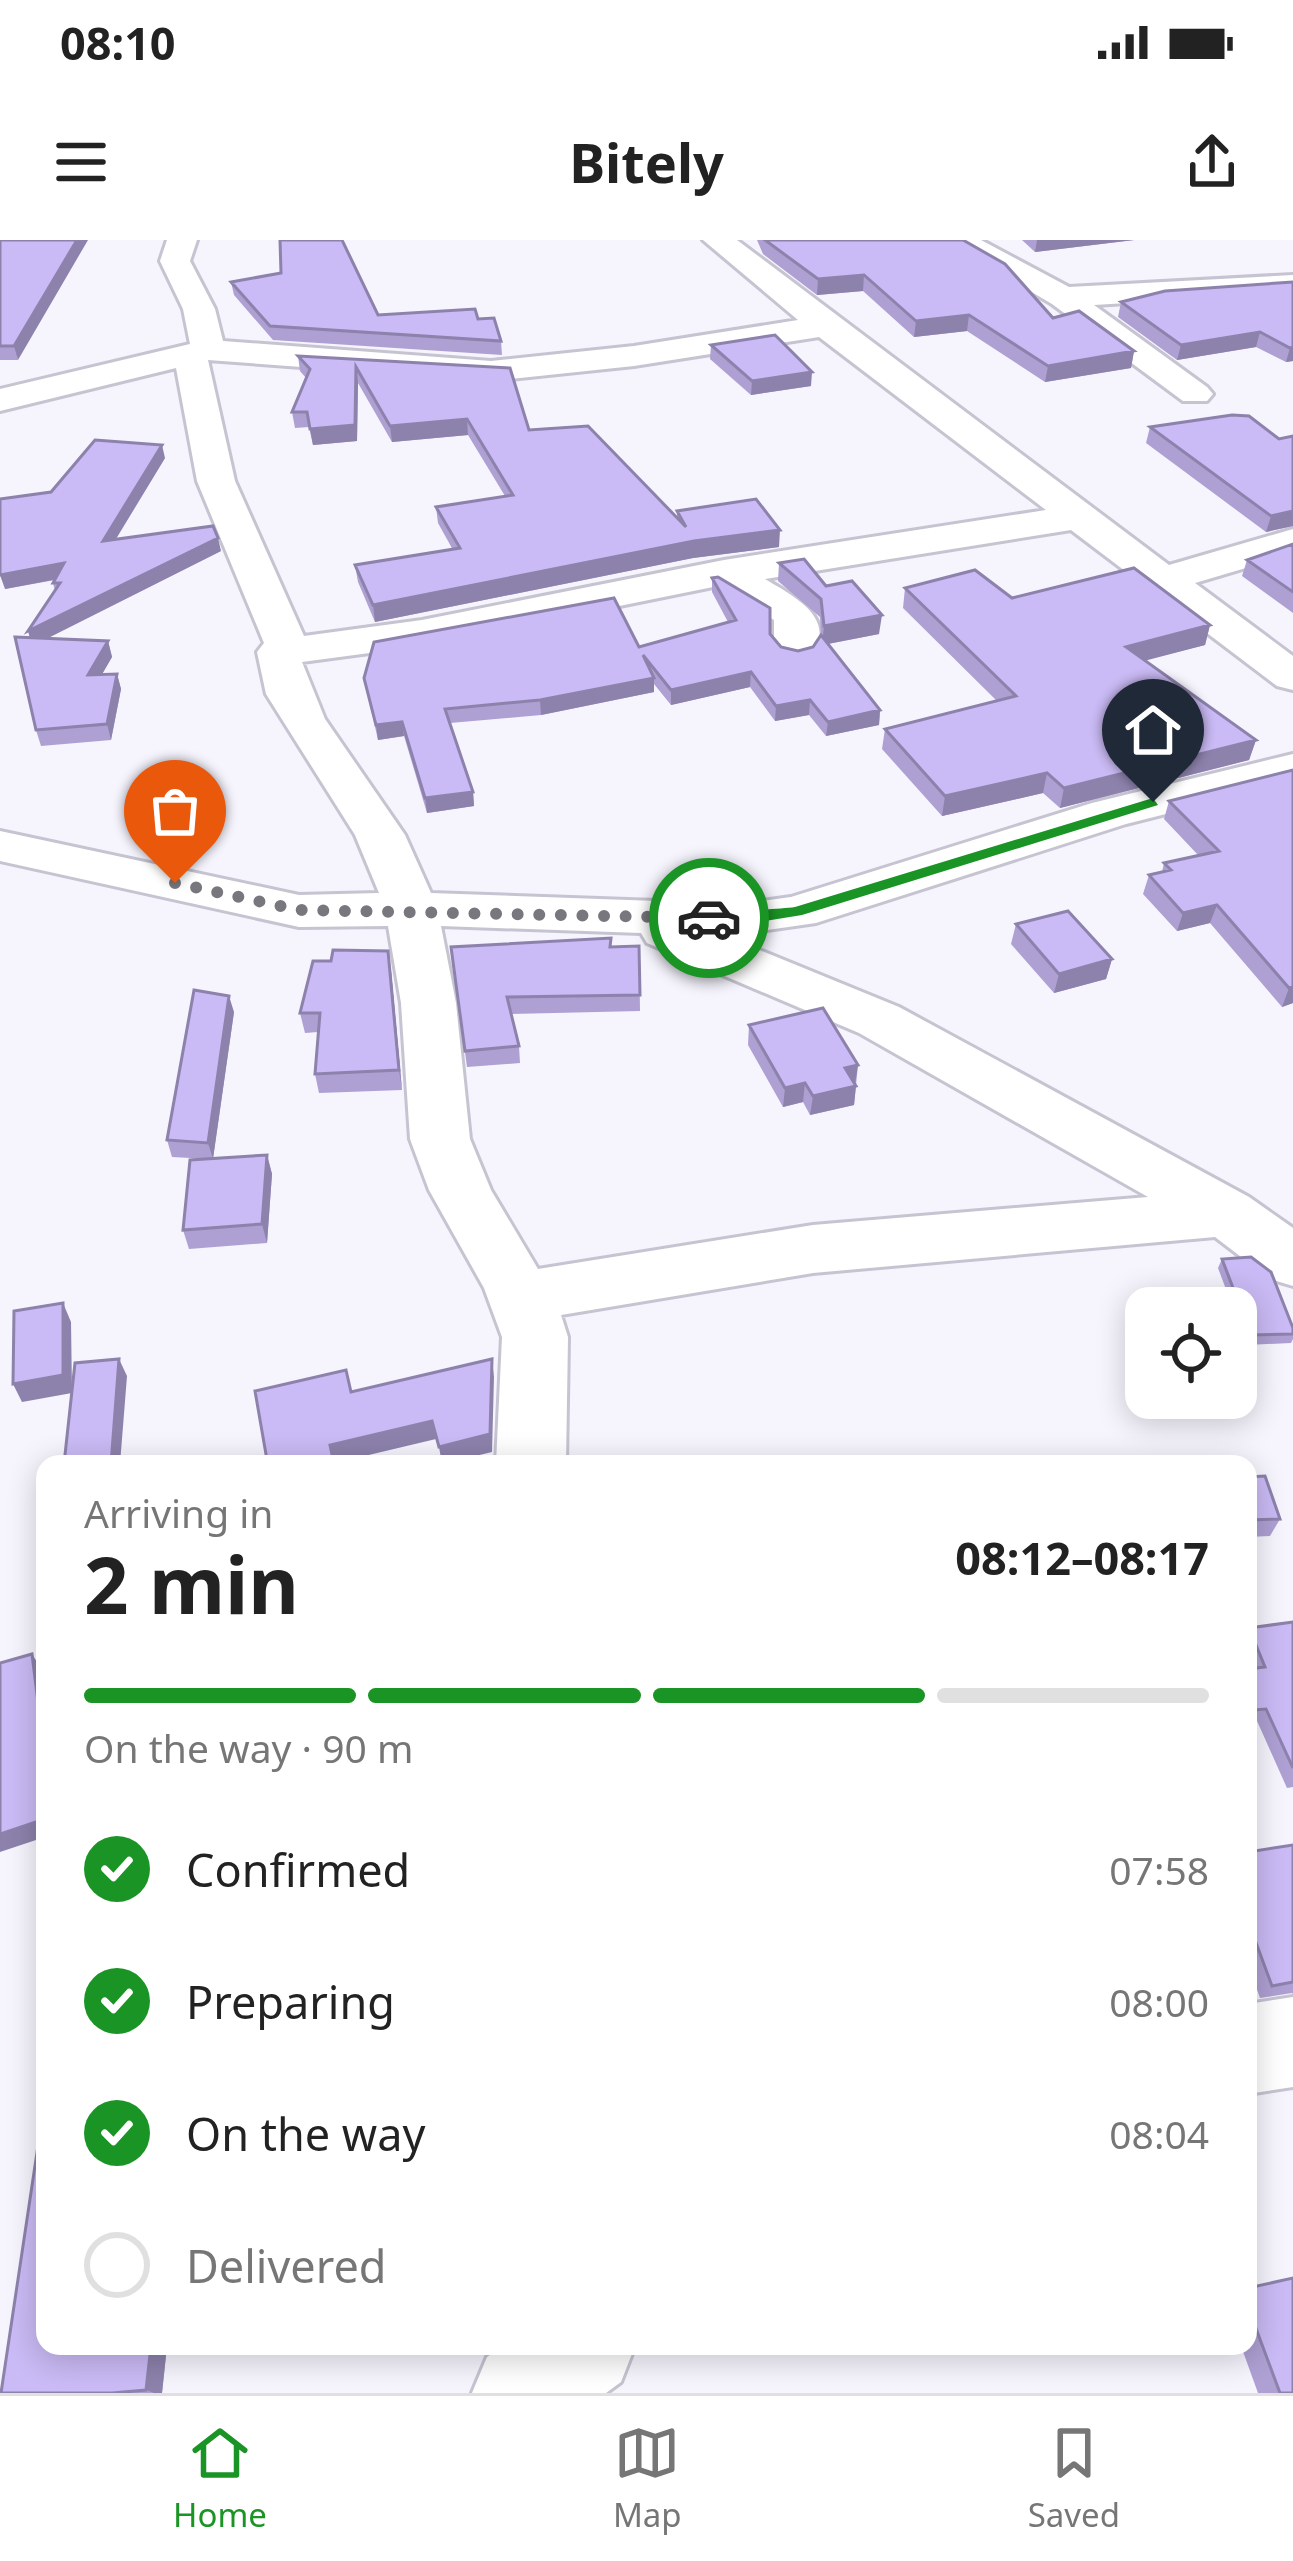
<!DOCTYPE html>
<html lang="en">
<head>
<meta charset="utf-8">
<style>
  body { margin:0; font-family:"Noto Sans",sans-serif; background:#f2f2f2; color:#222; height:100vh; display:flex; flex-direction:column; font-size:45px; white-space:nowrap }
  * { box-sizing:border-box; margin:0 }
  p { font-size:39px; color:#767676 }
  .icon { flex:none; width:66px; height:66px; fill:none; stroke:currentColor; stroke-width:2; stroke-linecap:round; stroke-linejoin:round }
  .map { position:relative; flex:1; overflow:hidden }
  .sheet { position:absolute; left:36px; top:1215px; width:1221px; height:900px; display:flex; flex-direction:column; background:#fff; border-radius:24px; box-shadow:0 6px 30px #0003 }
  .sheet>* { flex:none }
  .controls { position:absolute; left:1125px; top:1047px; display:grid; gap:24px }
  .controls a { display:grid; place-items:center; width:132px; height:132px; border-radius:24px; background:#fff; box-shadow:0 6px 30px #0003; font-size:60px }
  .pin { position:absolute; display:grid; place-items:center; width:102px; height:102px; color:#fff; margin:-123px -51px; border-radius:50% 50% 50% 0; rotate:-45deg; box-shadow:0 0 12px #0007 }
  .pin .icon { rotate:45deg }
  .courier { position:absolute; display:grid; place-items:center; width:120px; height:120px; margin:-60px; border:9px solid #1a9424; border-radius:50%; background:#fff; color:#222; box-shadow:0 3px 15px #0007 }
  .head em { font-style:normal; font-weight:700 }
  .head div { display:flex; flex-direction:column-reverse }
  .head { display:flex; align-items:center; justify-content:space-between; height:204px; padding:0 48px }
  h1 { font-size:78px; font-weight:700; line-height:90px }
  .bar { display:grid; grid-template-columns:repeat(4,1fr); gap:18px 12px; align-content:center; height:144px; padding:0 48px }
  .bar i { height:15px; border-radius:9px; background:#e0e0e0 }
  .bar .selected { background:#1a9424 }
  .bar p { grid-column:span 4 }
  ol { padding:0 48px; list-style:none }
  li { display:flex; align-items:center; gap:36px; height:132px }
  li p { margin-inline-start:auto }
  li .icon { padding:12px; border-radius:50%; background:#1a9424; color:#fff; stroke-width:4 }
  li:last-child { color:#767676 }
  li i { width:66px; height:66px; border:6px solid #e0e0e0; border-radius:50% }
  .status { display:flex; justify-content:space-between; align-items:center; height:84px; padding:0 60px; background:#fff; direction:ltr }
  .status svg { height:33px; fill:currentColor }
  header { display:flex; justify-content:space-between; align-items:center; height:156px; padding:0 48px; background:#fff; font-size:54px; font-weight:700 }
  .dock { display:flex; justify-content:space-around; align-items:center; height:168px; border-top:3px solid #e0e0e0; background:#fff; font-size:33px; color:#767676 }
  .dock a { display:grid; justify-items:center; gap:6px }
  .dock .selected { color:#1a9424 }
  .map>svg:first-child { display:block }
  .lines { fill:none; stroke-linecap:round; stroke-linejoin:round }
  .minor-casing { stroke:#c7c4d2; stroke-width:6 }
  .minor { fill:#fff; fill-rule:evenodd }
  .wall { fill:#aea0d3 }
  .shaded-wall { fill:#8d82ac }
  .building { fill:#cabaf5; stroke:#8d82ac; stroke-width:3 }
  .route { fill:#1a9424 }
  .done { stroke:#78777d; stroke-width:12; stroke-dasharray:0 21.6 }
</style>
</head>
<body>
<div class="status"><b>08:10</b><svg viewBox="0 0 49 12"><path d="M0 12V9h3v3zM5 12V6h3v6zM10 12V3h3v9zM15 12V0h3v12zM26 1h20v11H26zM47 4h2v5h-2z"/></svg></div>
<header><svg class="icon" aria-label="menu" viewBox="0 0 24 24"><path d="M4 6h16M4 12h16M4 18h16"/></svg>Bitely<svg class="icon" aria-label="share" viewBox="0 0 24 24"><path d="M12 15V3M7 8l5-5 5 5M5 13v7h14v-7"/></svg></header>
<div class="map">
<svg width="1293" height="2153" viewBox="0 0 1293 2153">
  <rect width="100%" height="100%" fill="#f6f4fd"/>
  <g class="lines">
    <defs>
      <path id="minor" d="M167 0H197L190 21 215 69 223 101 491 121 634 106 798 80 703 0H737L1169 325 1293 289V314L1195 343 1293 416V450L1277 446 1071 290 765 339C793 356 839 378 811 417L796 421 781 417 774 408V380L718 346 422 406 302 422 325 479 405 595 431 653 741 664 791 657 1092 563 1293 514V542L1126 584 816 683 725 696 899 767 1249 957 1293 988V1046L1270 1039 1215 997 813 1033 561 1075 568 1097 566 1224H496L502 1097 484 1048 429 950 410 899 401 763 388 686 299 687 0 621V591L299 655 379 653 355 595 266 454 257 412 264 403 197 241 176 128 0 171V149L190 104 183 69 160 21ZM819 97 1046 270 724 320 422 380 304 396 235 241 208 120 491 141 634 126ZM441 686 641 693 647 703 859 793 1148 957 813 985 538 1029 491 950 470 899 456 763Z
        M944 0H981L1069 47 1293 35V53L1094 65 1207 147 1213 154 1207 161H1183L1052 64Z
        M1293 1757V1847L1248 1854V1764Z
        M502 2106H635L621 2142 606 2153H472L487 2117Z"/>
    </defs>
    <use href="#minor" class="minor-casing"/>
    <use href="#minor" class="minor"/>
  </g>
  <path class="wall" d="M0 0 18 120H0Z
    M757 0H963L1053 78 1134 111 1131 128 1045 142 967 91 914 97 863 51 817 55 763 14Z
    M1022 0H1134L1035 12Z
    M231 42 378 75 478 79 501 101 502 115 273 100 234 55Z
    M1293 42V121L1286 122 1256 107 1177 120 1118 77 1121 62Z
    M711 105 811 146 751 155 710 119Z
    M298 116 510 128 529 190 677 278V271L779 307 693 318 375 382 358 342 355 325 453 310 438 283 436 267 505 256 468 195 392 202 358 143 357 201 313 205 309 187 295 188 292 172 306 138 300 131Z
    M1150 187 1293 286 1266 292 1146 203Z
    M165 218 116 299 221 311 46 399 108 401 112 417 102 434H117L121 449 111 500 41 506 36 490 30 398 55 351 53 343 55 340 5 349 51 252Z
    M1293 304V373L1242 336 1247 320Z
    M779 323 826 346 879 394 828 404 880 470 879 485 826 496 809 475 775 481 750 447 671 465 654 444V452L541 475 450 483 473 552 474 566 427 573 404 496 378 500 364 438 639 407 728 382 712 352V338L781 407 798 411 813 407 821 396 820 377 778 341Z
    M905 348 1012 358 1210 385 1205 405 1145 420 1256 500 1249 520 1060 568 1043 553 942 576 882 509 885 489 997 461 903 368Z
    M1293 530V763L1282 767 1210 683 1177 691 1143 654 1149 635 1162 632 1164 623 1199 616 1164 579 1169 561Z
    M1016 684 1112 719 1106 739 1054 753 1011 704Z
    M639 706 640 771 511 774 519 806 520 823 467 827 451 707Z
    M391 731 402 850 319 853 315 834 318 792 305 793 300 773Z
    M234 772 213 918 267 915 272 934 267 1003 189 1009 183 990 209 919 172 917 167 900Z
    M749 785 858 825 854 865 810 875 803 862 783 867 748 805Z
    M1222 1019 1293 1088V1099L1291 1103 1247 1105 1236 1076V1068H1233L1218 1028Z
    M1248 1237 1280 1279 1270 1296 1248 1297Z
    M1293 1382V1547L1287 1548 1257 1481 1248 1483V1429L1251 1428 1248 1420V1389Z
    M1293 1605V1754L1292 1753 1260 1758 1248 1724V1612Z
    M1248 2048 1293 2153H1258L1241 2106H1248Z
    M45 2106H167L162 2153H1Z"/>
  <path class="shaded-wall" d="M77 0H88L18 120 14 106Z
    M1037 0H1134L1035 12Z
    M864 35 863 51 817 55 818 39Z
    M969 75 967 91 914 97 916 81Z
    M1260 92 1256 107 1177 120 1181 105Z
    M1293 107V121L1286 122 1290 108Z
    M1134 111 1131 128 1045 142 1048 126Z
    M356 127 358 143 357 201 313 205 310 189Z
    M812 132 811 146 751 155 752 141Z
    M467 179 468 195 392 202 390 186Z
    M162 205 165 218 106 315 103 301Z
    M1293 271V286L1266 292 1271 276Z
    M780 290 779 307 693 318 375 382 373 365 694 301Z
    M218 298 221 311 32 406 28 391Z
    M64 323 68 337 5 349 0 335Z
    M882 375 879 394 822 405 824 386Z
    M1210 385 1205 405 1121 427 1126 407Z
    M108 401 112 417 93 450 88 435Z
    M751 432 750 447 671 465V450Z
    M117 434 121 449 111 500 107 484Z
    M654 438V452L541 475 540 460Z
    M810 460 809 475 775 481 776 466Z
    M880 470 879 485 826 496 828 482Z
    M402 482 404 496 378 500 376 485Z
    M1256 500 1249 520 1060 568 1064 548Z
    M1047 533 1043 553 942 576 945 556Z
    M473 552 474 566 427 573 425 558Z
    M1217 665 1210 683 1177 691 1183 673Z
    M388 711 391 731 402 850 399 830Z
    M1112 719 1106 739 1054 753 1059 734Z
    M1293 747V763L1282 767 1289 748Z
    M229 756 234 772 213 919 208 903Z
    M858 825 855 844 845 828Z
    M805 843 803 862 783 867 785 848Z
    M856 846 854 865 810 875 813 856Z
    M267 915 272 934 267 1003 262 984Z
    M63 1063 71 1082 72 1153 22 1162 13 1144Z
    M119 1119 127 1136 120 1224H111Z
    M492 1119 494 1137 492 1212 442 1224 439 1207Z
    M432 1181 436 1199 335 1223 330 1205Z
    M280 1217 282 1224H268L267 1220Z
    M32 1414 42 1430 45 1451V1519Z
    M45 1579V1597L0 1612V1594Z
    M151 2106H167L162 2153H154L146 2150Z"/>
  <path class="building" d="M0 0H77L14 106H0Z
    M280 0H342L378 75 475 69 478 79 494 78 501 101 270 86 231 42 281 33Z
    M765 0H963L1005 24 1053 78 1079 71 1134 111 1048 126 969 75 916 81 864 35 818 39Z
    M1293 42V107L1290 108 1260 92 1181 105 1121 62 1165 51Z
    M775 95 812 132 752 141 711 105Z
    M298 116 510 128 529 190 588 186 686 287 677 271 756 259 780 290 694 301 373 365 355 325 460 308 436 267 513 255 467 179 390 186 356 127 355 185 310 189 307 172H292L310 129Z
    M1232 175 1249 176 1279 199 1293 196V271L1271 276 1150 187Z
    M95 200 162 205 103 301 213 286 218 298 28 391 60 343H53L64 323 0 335V259L51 252Z
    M1293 304V352L1247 320Z
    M804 319 826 346 852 341 882 375 824 386 821 359 779 323Z
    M1134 328 1210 385 1126 407 1256 500 1064 548 1047 533 945 556 885 489 1016 456 905 348 975 330 1012 358Z
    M718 337 770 368V394L781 407 798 411 813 407 821 395 880 470 828 482 810 460 776 466 751 432 671 450 643 415 654 438 540 460 445 469 473 552 425 558 402 482 376 485 364 438 374 402 614 358 639 407 736 380 712 338Z
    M15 397 108 401 88 435 117 434 107 484 36 490Z
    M1293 530V747L1289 748 1217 665 1183 673 1149 635 1171 630 1164 623 1219 611 1169 561Z
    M1068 671 1112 719 1059 734 1016 684Z
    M611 698 610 707 639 706 640 755 507 757 519 806 465 811 451 707Z
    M333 710 388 711 399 830 315 834 320 773H300L313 721H331Z
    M194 750 229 756 208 903 167 900Z
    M823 768 858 825 845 828 856 846 813 856 805 843 785 848 749 785Z
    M267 915 262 984 183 990 190 920Z
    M1251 1017 1271 1032 1293 1088V1094L1251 1095 1222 1019Z
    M63 1063V1135L13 1144 14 1071Z
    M119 1119 111 1224H64L75 1123Z
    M492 1119 490 1194 439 1207 432 1181 330 1205 334 1224H282L280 1217 267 1220 255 1151 346 1130 351 1152Z
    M1265 1236 1280 1279 1248 1280V1237Z
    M1293 1382V1528L1266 1469 1254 1470 1248 1454V1429L1265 1427 1249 1388Z
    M32 1414 45 1519V1579L0 1594V1423Z
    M1293 1605V1742L1272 1746 1248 1681V1612Z
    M39 1899H45V2106H151L146 2150 112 2153H1Z
    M1293 2038V2153H1280L1248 2067V2048Z"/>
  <path class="route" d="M1153 558 1158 565 802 675 741 685 701 678C713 671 774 670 795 667Z"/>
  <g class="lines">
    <path class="done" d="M175 643 299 670 709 678"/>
  </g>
</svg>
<div class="controls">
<a><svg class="icon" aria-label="locate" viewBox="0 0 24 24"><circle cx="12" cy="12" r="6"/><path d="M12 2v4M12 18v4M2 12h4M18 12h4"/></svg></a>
</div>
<div class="pin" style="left:175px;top:643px;background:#ea580c"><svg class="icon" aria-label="bag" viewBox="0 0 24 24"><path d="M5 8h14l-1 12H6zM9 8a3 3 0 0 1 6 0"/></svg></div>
<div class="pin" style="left:1153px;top:562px;background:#1f2937"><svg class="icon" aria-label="home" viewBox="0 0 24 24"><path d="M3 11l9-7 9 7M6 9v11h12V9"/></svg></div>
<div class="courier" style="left:709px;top:678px"><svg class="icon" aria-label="car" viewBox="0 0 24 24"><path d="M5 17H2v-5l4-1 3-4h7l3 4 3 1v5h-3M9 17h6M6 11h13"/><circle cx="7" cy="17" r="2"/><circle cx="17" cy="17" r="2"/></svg></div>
<section class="sheet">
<div class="head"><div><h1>2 min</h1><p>Arriving in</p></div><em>08:12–08:17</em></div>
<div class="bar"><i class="selected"></i><i class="selected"></i><i class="selected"></i><i></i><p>On the way · 90 m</p></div>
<ol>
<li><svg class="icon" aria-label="check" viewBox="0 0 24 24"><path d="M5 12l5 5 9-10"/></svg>Confirmed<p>07:58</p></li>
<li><svg class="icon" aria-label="check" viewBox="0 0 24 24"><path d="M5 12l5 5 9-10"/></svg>Preparing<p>08:00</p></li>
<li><svg class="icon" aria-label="check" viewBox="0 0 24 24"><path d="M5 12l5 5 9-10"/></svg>On the way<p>08:04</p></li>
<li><i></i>Delivered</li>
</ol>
</section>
</div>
<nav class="dock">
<a class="selected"><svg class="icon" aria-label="home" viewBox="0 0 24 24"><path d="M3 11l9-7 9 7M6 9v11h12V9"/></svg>Home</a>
<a><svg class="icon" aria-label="map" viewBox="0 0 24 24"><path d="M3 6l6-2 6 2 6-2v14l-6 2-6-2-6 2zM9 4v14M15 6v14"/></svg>Map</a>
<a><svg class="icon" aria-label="saved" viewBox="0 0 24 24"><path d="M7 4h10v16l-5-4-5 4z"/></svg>Saved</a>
</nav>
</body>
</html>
